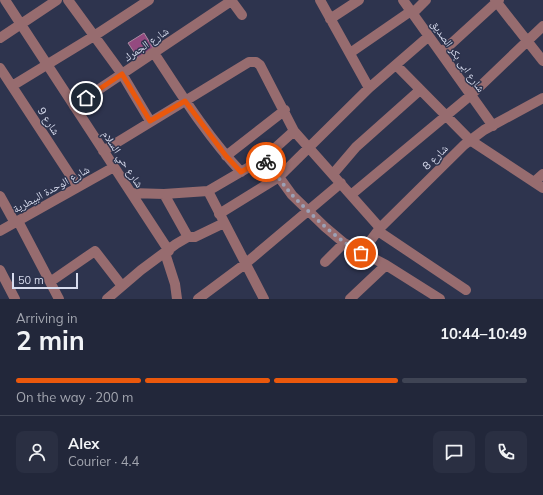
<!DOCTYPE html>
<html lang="en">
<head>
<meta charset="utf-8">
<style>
  body { margin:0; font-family:Mulish,"Noto Naskh Arabic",sans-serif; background:#2a2f42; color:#f1f3f6; height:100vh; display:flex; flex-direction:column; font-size:15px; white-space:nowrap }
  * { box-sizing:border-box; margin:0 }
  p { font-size:13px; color:#a2a5af }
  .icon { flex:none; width:22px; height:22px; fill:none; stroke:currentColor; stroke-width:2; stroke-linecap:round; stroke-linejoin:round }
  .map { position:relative; height:299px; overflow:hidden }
  .side { display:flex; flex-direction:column; background:#22273a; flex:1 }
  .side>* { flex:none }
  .scale { position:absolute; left:12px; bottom:10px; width:66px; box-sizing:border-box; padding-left:4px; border:2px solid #d8dcee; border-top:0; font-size:11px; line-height:14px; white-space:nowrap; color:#d8dcee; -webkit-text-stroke:3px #2e344e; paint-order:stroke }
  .pin { position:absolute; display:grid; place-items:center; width:34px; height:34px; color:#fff; margin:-17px; border:2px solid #fff; border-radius:50%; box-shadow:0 1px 4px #0007 }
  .courier { position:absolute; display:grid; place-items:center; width:40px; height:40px; margin:-20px; border:3px solid #ea580c; border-radius:50%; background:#fff; color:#222; box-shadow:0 1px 5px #0007 }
  .summary em { font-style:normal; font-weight:700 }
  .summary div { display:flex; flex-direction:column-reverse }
  .summary { display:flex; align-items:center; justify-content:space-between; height:68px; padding:0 16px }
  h1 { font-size:26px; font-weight:700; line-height:30px }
  .bar { display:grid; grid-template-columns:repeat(4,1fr); gap:6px 4px; align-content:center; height:48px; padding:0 16px }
  .bar i { height:5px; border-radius:3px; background:#3f4454 }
  .bar .active { background:#ea580c }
  .bar p { grid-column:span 4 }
  .line { display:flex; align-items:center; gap:10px; padding:0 16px; border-top:1px solid #3f4454 }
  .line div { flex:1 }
  .round { display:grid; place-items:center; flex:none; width:42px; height:42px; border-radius:8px; background:#2a2f42 }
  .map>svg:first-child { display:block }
  .building { fill:#944a80; stroke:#ab8ca1 }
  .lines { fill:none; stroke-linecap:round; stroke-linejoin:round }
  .minor { stroke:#976c6f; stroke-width:10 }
  .done { stroke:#9ca1b6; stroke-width:4; stroke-dasharray:0 7.2 }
  .route { stroke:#ea580c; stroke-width:5 }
  .labels { text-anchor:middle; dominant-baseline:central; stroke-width:3; stroke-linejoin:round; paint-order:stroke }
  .street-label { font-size:11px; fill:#d8dcee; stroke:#2e344e }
</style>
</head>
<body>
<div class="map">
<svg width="543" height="299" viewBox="0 0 543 299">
  <rect width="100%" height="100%" fill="#2e344e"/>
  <path class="building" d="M144 33 155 51 140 61 128 43Z"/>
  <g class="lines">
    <path class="minor" d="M5 0 169 251
      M68 0 122 74 150 121
      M231 0 242 15
      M320 0 369 88
      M403 0 493 126
      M495 0 543 61
      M413 13 426 0
      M330 19 359 0
      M0 38 57 0
      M154 53C181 94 207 136 241 172
      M350 53 411 11
      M441 53 499 0
      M396 65 470 140 543 188
      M0 68 78 187
      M12 86 94 36 149 0
      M74 106 231 1
      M103 151 249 62H256L260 65 294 131 380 228
      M226 156 285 110
      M263 159 294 131
      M333 174 356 147 420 90
      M534 182 543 174
      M208 191 264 299
      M131 193 164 194 208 191 263 159 279 177 292 195 325 227 344 243 386 265 440 299
      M164 194 188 237
      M352 194 471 95 543 26
      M0 196 15 223
      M219 214 279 177 369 88 429 36
      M18 221 59 299
      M0 231 114 167
      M378 231 466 290
      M165 253 175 284 177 299
      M361 253 380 228 464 145 484 130 543 98
      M325 262 344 243
      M0 270 15 299
      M50 282 95 251 122 286
      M107 299 141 270 176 244 188 237H195L224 223
      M198 299 245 264 341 183
      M350 299 386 265"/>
  </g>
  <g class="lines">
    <path class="done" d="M266 162C276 173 283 185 293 196 314 217 335 238 361 253"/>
    <path class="route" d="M86 98 122 74 150 121 185 101 226 156 241 172 263 159 266 162"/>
  </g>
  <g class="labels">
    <g class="street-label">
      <text transform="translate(146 44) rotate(-34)">شارع الجمرك</text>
      <text transform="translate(458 56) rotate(55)">شارع ابى بكر الصديق</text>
      <text transform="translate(49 121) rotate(57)">شارع 9</text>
      <text transform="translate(435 157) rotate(-45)">شارع 8</text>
      <text transform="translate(123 159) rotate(57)">شارع حي السلام</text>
      <text transform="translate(51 189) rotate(-29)">شارع الوحدة البيطرية</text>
    </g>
  </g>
</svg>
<div class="scale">50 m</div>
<div class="pin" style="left:361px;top:253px;background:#ea580c"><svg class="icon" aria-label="bag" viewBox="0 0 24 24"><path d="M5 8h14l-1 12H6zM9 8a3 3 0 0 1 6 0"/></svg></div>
<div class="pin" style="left:86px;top:98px;background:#1f2937"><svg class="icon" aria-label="home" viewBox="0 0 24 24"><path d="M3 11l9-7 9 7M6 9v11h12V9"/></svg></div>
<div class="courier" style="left:266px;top:162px"><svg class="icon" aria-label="bike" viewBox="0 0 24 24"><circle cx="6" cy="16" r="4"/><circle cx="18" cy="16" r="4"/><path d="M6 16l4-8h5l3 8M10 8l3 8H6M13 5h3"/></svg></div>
</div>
<section class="side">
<div class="summary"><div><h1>2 min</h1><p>Arriving in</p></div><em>10:44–10:49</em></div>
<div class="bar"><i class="active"></i><i class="active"></i><i class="active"></i><i></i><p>On the way · 200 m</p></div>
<div class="line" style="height:72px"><a class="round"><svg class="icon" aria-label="person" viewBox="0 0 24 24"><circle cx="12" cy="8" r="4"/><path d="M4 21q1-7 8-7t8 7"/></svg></a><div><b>Alex</b><p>Courier · 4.4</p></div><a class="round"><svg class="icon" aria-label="chat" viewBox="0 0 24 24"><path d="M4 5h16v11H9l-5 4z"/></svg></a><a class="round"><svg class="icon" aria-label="phone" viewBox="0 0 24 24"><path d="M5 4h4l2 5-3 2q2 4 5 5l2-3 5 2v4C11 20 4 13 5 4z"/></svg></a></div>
</section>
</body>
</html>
